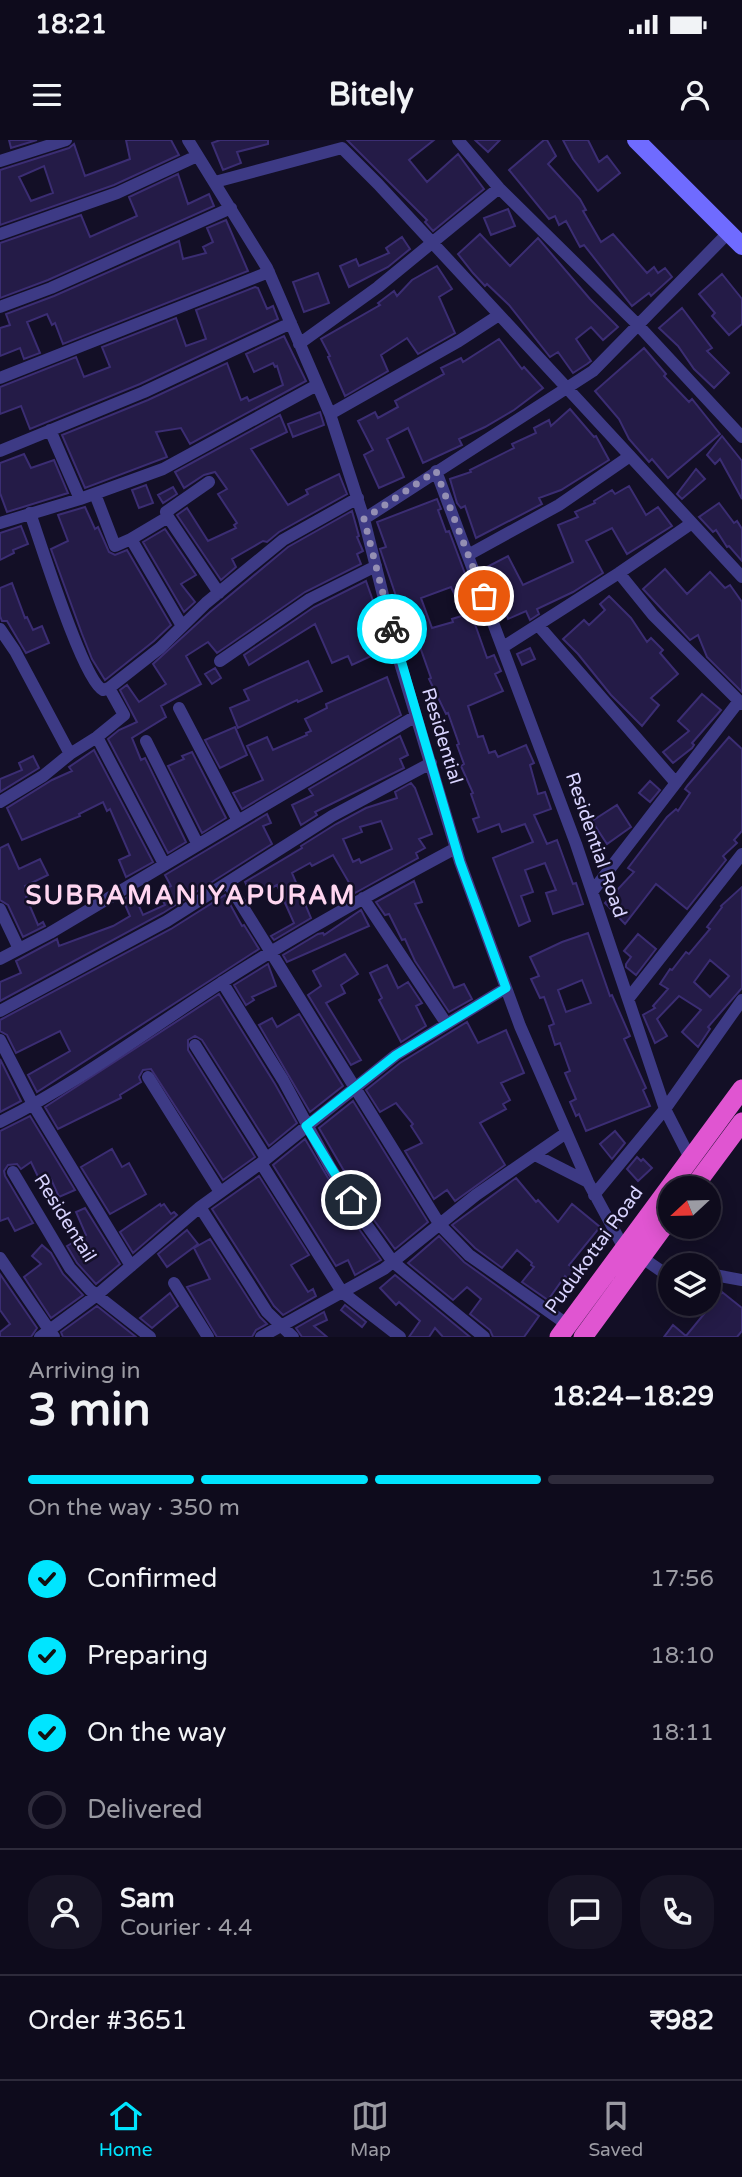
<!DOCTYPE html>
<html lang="en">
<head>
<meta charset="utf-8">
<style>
  body { margin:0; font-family:"Varela Round",sans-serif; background:#171425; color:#f1f3f6; height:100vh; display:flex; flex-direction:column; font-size:26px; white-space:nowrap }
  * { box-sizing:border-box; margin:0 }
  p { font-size:23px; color:#9b9ba3 }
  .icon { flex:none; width:38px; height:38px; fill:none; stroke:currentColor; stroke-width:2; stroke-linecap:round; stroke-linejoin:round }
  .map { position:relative; height:1197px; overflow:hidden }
  .panel { display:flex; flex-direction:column; background:#0e0b1c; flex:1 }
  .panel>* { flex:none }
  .needle { width:46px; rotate:248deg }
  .buttons { position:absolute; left:658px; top:1036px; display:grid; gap:14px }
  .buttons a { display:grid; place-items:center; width:63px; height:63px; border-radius:50%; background:#0e0b1c; box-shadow:0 4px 18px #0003,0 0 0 2px #2e2b3b; font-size:35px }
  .pin { position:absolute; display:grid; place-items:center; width:60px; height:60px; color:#fff; margin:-30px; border:4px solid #fff; border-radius:50%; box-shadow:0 2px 7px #0007 }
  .courier { position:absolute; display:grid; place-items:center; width:70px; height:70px; margin:-35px; border:5px solid #00e5ff; border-radius:50%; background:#fff; color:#222; box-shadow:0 2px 9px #0007 }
  .head em { font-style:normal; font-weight:800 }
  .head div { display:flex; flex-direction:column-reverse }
  .head { display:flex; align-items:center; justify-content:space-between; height:119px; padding:0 28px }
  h1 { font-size:46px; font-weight:800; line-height:52px }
  .bar { display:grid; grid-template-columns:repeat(4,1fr); gap:10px 7px; align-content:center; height:84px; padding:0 28px }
  .bar i { height:9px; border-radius:5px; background:#2e2b3b }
  .bar .selected { background:#00e5ff }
  .bar p { grid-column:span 4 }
  .line { display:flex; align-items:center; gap:18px; padding:0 28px; border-top:2px solid #2e2b3b }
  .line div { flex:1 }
  .round { display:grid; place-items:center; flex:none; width:74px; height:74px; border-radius:28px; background:#171425 }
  ol { padding:0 28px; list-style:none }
  li { display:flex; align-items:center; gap:21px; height:77px }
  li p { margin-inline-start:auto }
  li .icon { padding:7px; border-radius:50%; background:#00e5ff; color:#111; stroke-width:4 }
  li:last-child { color:#9b9ba3 }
  li i { width:38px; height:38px; border:4px solid #2e2b3b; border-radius:50% }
  .status { display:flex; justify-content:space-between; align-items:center; height:49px; padding:0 35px; background:#0e0b1c; direction:ltr }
  .status svg { height:19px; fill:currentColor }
  header { display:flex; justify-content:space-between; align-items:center; height:91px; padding:0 28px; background:#0e0b1c; font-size:32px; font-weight:800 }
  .menu { display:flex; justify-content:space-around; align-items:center; height:98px; border-top:2px solid #2e2b3b; background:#0e0b1c; font-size:19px; color:#9b9ba3 }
  .menu a { display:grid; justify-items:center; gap:4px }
  .menu .selected { color:#00e5ff }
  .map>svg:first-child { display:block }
  .building { fill:#241b47; stroke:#3b2d73; stroke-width:2; fill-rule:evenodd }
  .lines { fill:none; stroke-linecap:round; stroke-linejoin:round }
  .minor { stroke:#3d3a85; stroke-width:12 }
  .secondary { stroke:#6f6bff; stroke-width:18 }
  .trunk { stroke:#e055d1; stroke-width:19 }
  .done { stroke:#948fb3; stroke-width:7; stroke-dasharray:0 12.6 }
  .route { stroke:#00e5ff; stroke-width:9 }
  .labels { text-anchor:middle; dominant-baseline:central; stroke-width:5; stroke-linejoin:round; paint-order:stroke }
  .street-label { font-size:19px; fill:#d9d4ff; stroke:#130f26 }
  .district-label { font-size:26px; font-weight:bold; letter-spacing:2px; fill:#ffd6f0; stroke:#130f26 }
</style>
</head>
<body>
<div class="status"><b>18:21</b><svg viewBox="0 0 49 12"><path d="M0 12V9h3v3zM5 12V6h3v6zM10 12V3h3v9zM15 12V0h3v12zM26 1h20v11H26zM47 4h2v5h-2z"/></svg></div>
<header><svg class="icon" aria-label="menu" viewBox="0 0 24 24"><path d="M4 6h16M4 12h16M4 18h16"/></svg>Bitely<svg class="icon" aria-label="person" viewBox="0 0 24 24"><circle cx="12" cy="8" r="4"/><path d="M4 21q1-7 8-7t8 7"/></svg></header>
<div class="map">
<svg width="742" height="1197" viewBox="0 0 742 1197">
  <rect width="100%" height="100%" fill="#130f26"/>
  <path class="building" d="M9 0H37L11 8Z
    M126 0H171L179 15 114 45 0 85V30L69 8 74 4 85 36 130 19ZM44 26 53 53 31 61 19 37Z
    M220 0H268V4L237 12 241 23 223 30 212 3Z
    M347 0H434L409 20 427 42 458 14 484 49 433 91 425 82 427 80Z
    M475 0H500L488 12Z
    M544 0H547L556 16 548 24 580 59 586 70 583 71 601 102 613 94 647 133 654 127 658 133 665 128 672 137 651 156 649 153 632 166 584 105 580 107 566 81 559 85 555 76 549 79 509 30Z
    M563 0H588L599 22 607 16 620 33 598 51 573 19Z
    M178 34 188 64 209 54 214 66 48 140 0 158V103L81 75 90 97 137 76 129 57Z
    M508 69 515 86 491 95 484 78Z
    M226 80 248 131 63 204 55 183 52 185 47 174 27 182 40 213 24 219 20 208 0 216V188L10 185 6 174 54 156 179 101 183 119 206 113 203 107 213 102 207 88Z
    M480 94 510 126 538 98 590 159 618 187 603 200 591 187 576 199 591 221 587 224 573 233 558 212 550 217 509 165 487 144 485 146 473 133 458 114Z
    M402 97 410 109 388 127 349 147 340 126 356 119 359 126 389 113 386 108Z
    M437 126 452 149 439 157 455 193 418 214 407 198 381 215 388 231 345 256 328 217 330 216 321 199 380 165 378 163 394 151 397 156 412 140Z
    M318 133 329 163 304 172 293 142Z
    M722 134 742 159V184L729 195 712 176 715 173 699 154Z
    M255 147 258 148 267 169 273 166 278 179 140 244 30 289 21 266 0 274V247L76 217 84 237 110 227 102 207 176 178 186 206 206 199 196 170Z
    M682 168 712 208 707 211 729 233 714 248 694 229 678 206 659 188Z
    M284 196 306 241 190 304 181 288 156 292 167 317 85 348 62 295 148 260 227 223 241 260 247 257 249 261 283 245 277 226 275 227 273 223 254 232 246 214Z
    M499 199 522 229 524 227 543 248 514 270 485 287 459 299 462 305 423 323 408 288 387 299 404 337 379 348 364 315 373 310 358 281 375 272 378 278 398 267 395 261 444 234 441 228 461 218 463 222Z
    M644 208 666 234 664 236 689 262 692 259 720 294 668 338 652 319 649 322 629 299 619 279 595 251Z
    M570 269 594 297 596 296 609 320 561 350 539 358 542 364 476 398 465 366 461 368 457 363 450 339 471 332 470 330 514 308 512 304 536 293 534 288 549 280 551 286Z
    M320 272 324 285 293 297 288 284Z
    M280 275 287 292 251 309 288 365 308 354 306 350 339 334 347 354 279 392 267 402 263 401 232 419 236 427 221 440 177 375 187 368 208 401 236 388 234 385 237 383 218 354 227 349 215 332 204 335 184 348 175 332Z
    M722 296 742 321V359L720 319 715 324 707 315Z
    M24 314 31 328 54 320 68 353 7 372 0 353V323Z
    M696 329 705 339 682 359 677 354Z
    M146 345 153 363 139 368 132 350Z
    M629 346 646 375 658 367 672 386 627 414 612 388 586 401 603 433 573 452 537 469 539 474 530 480 526 471 508 479 501 459 485 428 508 416 523 445 573 422 558 385 578 377 575 372 595 363 594 361 612 350 615 354Z
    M173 347 177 354 163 363 158 355Z
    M437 359 441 369 438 370 446 392 449 391 476 463 462 470 451 447 421 458 432 488 453 482 452 479 471 473 487 518 494 515 501 531 495 534 503 551 468 566 478 597 483 596 489 613 495 611 498 617 526 605 534 623 530 625 538 654 545 652 551 669 534 675 547 704 557 700 573 744 576 743 583 764 553 774 546 753 556 750 545 723 525 730 533 752 521 756 530 781 519 786 493 718 533 702 525 684 502 692 499 684 478 692 473 679 479 677 471 654 473 653 461 626 464 624 457 605 459 604 448 573 446 574 429 539 431 538 420 507 414 509 380 409 386 407 377 382Z
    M719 363 734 383 737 381 742 389V421L729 406 727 407 716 390 713 392 699 377Z
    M85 367 95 389 98 387 109 412 115 415 127 410 171 485 154 501 105 540 92 519 82 494 51 409 68 401 58 375Z
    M352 371 359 396 357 397 363 411 357 414 361 424 305 452 217 513 208 502 186 516 201 544 161 566 166 577 132 598 141 620 145 618 186 702 168 713 108 599 119 590 137 582 120 550 127 545 139 562 166 544 153 524 210 472 288 407Z
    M21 386 28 404 13 410 14 413 0 420V393Z
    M165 389 196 435 181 444 195 462 184 472 143 402Z
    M665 429 687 454 710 432 725 448 730 445 742 462V552L707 517 698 495 690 500 643 449Z
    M366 441 377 472 371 475 382 502 379 503 382 511 352 525 348 516 332 523 315 484 249 525 244 515 314 467Z
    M12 443 25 478 27 477 33 490 42 486 49 503 26 513 7 481H2L0 476V448Z
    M609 456 631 478 647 502 651 498 663 510 660 513 678 534 651 558 659 565 642 586 611 555 578 514 563 499 584 480 589 485 605 470 600 464Z
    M530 508 535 519 522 525 517 514Z
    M308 521 322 551 298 562 297 560 238 588 230 568 249 560 244 550Z
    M215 528 221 538 212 544 205 534Z
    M387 537 401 575 242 669 233 653 263 640 247 606 267 597 273 610 307 595 306 593 311 591 305 579 327 568 326 564Z
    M702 554 721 570 692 603 694 605 692 608 673 623 663 612 689 591 678 581Z
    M235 587 247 615 220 628 205 600Z
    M400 596 408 615 400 619 404 628 315 672 317 675 301 685 292 665 313 655 309 649Z
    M729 597 742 609V691L734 700 737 703 723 716 726 720 687 769 656 744 625 784 605 763 634 732 628 728 667 677 676 669 678 671 690 653 685 649 688 645Z
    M94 610 153 722 126 737 119 720 130 715 110 669 107 671 103 662 79 674 80 676 22 700 7 668 52 640 72 631 69 627Z
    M192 612 226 678 202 693 168 626 184 619 182 616Z
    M33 616 39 628 0 652V639L22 630 19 623Z
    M650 641 660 650 650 662 639 653Z
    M411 643 415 648 432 694 419 699 425 708 416 713 418 718 355 753 333 715 312 726 310 723 292 733 311 778 274 800 271 796 294 783 277 745 253 758 245 742 302 708 301 706 336 684 366 668 397 658 395 652ZM381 681 392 709 361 723 359 719 353 722 343 699 362 692 360 687Z
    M617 665 631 687 607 704 592 681Z
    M267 674 271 683 263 686 272 704 163 773 0 861V842L21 833 16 821 57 799 59 806 113 786 130 776 123 760 133 753 143 775 165 765 159 752 171 746 165 735Z
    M8 704 19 729 40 719 48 735 25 746 29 756 26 757 38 785 43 782 45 786 23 797 8 765 0 760V708Z
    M414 741 422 762 415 764 454 848 464 844 472 859 449 872 415 821 405 799 402 800 389 774 385 775 376 762Z
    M742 747V848L708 887 710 889 698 907 682 892 701 870 679 856 657 879 667 896 655 903 643 875 655 868 653 866 668 849 660 844 670 829 672 830 686 812 689 814 710 789 707 787 722 767 721 766ZM710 820 729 836 710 857 694 842Z
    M225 755 242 786 244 785 259 809 37 952 28 935 70 911 60 891 16 913 7 895 0 891V880L171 789Z
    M361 770 369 786 287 822 283 815 318 794 323 793 324 795Z
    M588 793 610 856 612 855 630 896 624 899 646 948 643 950 650 966 586 991 579 974 576 976 570 962 576 959 565 933 570 931 560 903 555 905 549 886 554 884 544 857 540 858 531 839 539 836 530 817 562 802ZM582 840 591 863 566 872 558 850Z
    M638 794 656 809 636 835 626 827V824L631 817 624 811Z
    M345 814 358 834 341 845 345 853 326 863 361 920 351 925 308 855 321 846 313 831Z
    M268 824 276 846 252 857 254 860 246 865 234 845Z
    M387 825 398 848 408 842 422 863 416 866 426 886 401 902 379 860 382 858 370 833Z
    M219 854 275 944 297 983 269 1006 202 900 195 896 188 900V910L255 1017 223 1040 151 929 143 930 139 937 141 942 120 955 121 958 58 989 45 967Z
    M299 874 343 946 310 972 259 885 272 878 277 887Z
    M467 882 478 903 506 890 524 933 501 943 510 960 503 964 506 969 480 983 505 1025 455 1061 447 1050 434 1059 405 1011 422 1003 411 986 413 984 396 963 380 972 366 950 400 923Z
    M0 919 21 961 0 972Z
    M353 961 428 1082 395 1109 368 1072 319 988Z
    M30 976 75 1050 59 1057 51 1039 41 1043 31 1022 21 1029 17 1024 8 1025 4 1031 5 1036 33 1083 15 1091 8 1078 0 1081V991Z
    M615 991 625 1003 612 1019 600 1004Z
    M305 999 354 1082 381 1120 355 1135 348 1120 336 1126 273 1025Z
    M112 1009 122 1027 129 1023 146 1054 110 1074 81 1027Z
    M637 1017 641 1021 643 1019 652 1028 638 1041 627 1029Z
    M259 1036 309 1115 291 1125 308 1152 313 1149 316 1156 283 1175 274 1166 212 1069Z
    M516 1038 536 1062 538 1060 558 1082 572 1064 600 1087 569 1125 580 1133 572 1143 565 1136 548 1160 522 1142 534 1127 531 1125 532 1123 517 1110 502 1128 475 1108 452 1085Z
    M160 1064 161 1066 164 1064 171 1074 174 1072 177 1075 133 1113 120 1092Z
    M85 1068 120 1124 96 1144 77 1123 67 1106 86 1095 76 1072Z
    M187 1090 198 1104 167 1127 158 1114Z
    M439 1096 464 1122 539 1176 524 1197H493L490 1190 470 1174 481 1159 467 1147 453 1160 408 1123Z
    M210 1099 260 1177 267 1184 256 1190 252 1197H217L187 1147 210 1139 194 1108Z
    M42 1105 51 1113 63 1134 83 1155 51 1178 24 1137 41 1124 32 1116Z
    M0 1134 37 1188 31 1197H0V1192L10 1184 0 1170Z
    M395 1135 470 1197H443L435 1188 429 1197H409L420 1181 399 1162 396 1165 380 1148Z
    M722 1152 742 1168V1191L737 1197H664L673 1185 686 1196Z
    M170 1153 178 1166 152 1188 140 1178Z
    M345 1165 366 1182 362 1187 341 1170Z
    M97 1166 136 1197H63L61 1192Z
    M324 1172 327 1180 314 1186 327 1197H302L296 1188Z"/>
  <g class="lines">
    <path class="minor" d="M188 0 267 128 330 274 364 379 400 523 460 722 520 886 588 1042 626 1112
      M458 0 499 48 638 185 742 297
      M0 21 66 0
      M215 42 342 8 378 44 742 437
      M0 94 117 53 197 16
      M0 167 51 148 231 68
      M299 204 378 147 499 48
      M0 238 269 132
      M330 274 459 201 499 175
      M50 290 80 359
      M0 311 144 252 291 183
      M436 331 576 704 665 969 742 860
      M95 354 115 406 131 399
      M30 373C40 401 83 541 103 550L109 548 160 508 206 463 283 400 358 358
      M168 377 219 453
      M364 379 593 231 729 92
      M0 383 80 359 163 329 317 245
      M468 415 559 365 630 316
      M619 433 653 475 742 564
      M538 485 676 643
      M182 486 131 399 168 377 166 372 209 342
      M0 489 15 511 70 614 43 636 0 662
      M503 507 619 433 692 383
      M220 521 310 459 376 426
      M179 568 238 681 416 576
      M97 597 124 575 109 548
      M146 601 198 705
      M70 614 97 597 164 724
      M228 743 440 1085 469 1115 568 1185
      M592 752 739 561
      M363 758 446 883
      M0 769 19 809
      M0 819 50 793 238 681
      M222 842 283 940 330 1027 361 1077 393 1122 484 1197
      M628 859 742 714
      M0 871 167 781 332 676 431 623
      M0 900 34 966 131 1126
      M195 905 266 1018
      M148 937 220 1052
      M0 982C78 943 148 890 221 843 297 794 376 751 456 708
      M535 1015 588 1042
      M261 1023 342 1152 400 1197
      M13 1032 70 1128 90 1150 150 1197
      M594 1055 665 969 690 1018
      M200 1067 267 1172 293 1197
      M641 1117 670 1137
      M0 1118 54 1197
      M709 1134 742 1140
      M174 1143 208 1197
      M40 1197 97 1155 200 1067 261 1023 396 915 506 848
      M261 1197 384 1129 476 1055 566 993"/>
    <path class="secondary" d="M636 0 742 106"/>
    <path class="trunk" d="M693 1048 742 982
      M559 1197 742 949
      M583 1197 670 1078"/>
  </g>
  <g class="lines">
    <path class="done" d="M392 489 364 379 436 331 484 456"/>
    <path class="route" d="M351 1060 306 986 396 915 506 848 460 722 392 489"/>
  </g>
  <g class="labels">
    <g class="street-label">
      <text transform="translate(442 596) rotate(73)">Residential</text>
      <text transform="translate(596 705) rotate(71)">Residential Road</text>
      <text transform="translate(65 1078) rotate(58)">Residentail</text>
      <text transform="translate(594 1110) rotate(-54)">Pudukottai Road</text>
    </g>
    <g class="district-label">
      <text x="191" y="755">SUBRAMANIYAPURAM</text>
    </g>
  </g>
</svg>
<div class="buttons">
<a><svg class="needle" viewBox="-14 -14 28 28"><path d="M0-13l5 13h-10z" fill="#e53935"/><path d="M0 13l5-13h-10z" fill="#9b9ba3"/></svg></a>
<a><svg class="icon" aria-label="layers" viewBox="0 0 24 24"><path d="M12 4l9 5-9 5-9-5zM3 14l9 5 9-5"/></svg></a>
</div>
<div class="pin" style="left:484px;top:456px;background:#ea580c"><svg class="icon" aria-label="bag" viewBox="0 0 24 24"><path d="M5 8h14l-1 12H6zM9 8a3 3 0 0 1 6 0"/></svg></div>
<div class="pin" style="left:351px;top:1060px;background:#1f2937"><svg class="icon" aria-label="home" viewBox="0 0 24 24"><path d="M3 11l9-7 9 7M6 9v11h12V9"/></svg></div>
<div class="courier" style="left:392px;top:489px"><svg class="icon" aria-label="bike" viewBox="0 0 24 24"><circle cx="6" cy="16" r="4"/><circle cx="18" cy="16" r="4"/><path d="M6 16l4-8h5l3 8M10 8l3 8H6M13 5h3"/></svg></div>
</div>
<section class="panel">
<div class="head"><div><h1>3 min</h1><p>Arriving in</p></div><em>18:24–18:29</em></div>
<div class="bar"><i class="selected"></i><i class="selected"></i><i class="selected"></i><i></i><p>On the way · 350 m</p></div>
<ol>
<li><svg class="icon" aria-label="check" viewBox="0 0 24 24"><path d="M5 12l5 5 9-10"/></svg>Confirmed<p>17:56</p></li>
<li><svg class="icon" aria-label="check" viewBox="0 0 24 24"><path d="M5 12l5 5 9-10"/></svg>Preparing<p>18:10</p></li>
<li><svg class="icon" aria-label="check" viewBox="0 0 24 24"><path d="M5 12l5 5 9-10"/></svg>On the way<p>18:11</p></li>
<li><i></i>Delivered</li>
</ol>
<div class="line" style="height:126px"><a class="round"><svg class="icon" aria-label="person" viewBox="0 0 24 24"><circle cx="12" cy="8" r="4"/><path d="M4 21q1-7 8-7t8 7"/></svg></a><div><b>Sam</b><p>Courier · 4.4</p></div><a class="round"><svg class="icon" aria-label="chat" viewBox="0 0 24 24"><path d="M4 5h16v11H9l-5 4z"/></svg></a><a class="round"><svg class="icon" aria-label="phone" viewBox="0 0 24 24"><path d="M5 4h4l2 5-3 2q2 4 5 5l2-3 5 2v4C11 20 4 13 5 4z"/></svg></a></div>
<div class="line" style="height:91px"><div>Order #3651</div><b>₹982</b></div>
</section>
<nav class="menu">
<a class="selected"><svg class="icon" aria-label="home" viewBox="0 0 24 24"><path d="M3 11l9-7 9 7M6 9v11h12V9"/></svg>Home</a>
<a><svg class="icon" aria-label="map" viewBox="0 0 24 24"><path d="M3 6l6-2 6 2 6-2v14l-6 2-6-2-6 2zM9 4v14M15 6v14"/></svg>Map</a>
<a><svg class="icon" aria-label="saved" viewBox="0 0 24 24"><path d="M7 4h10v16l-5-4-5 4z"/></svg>Saved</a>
</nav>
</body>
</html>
